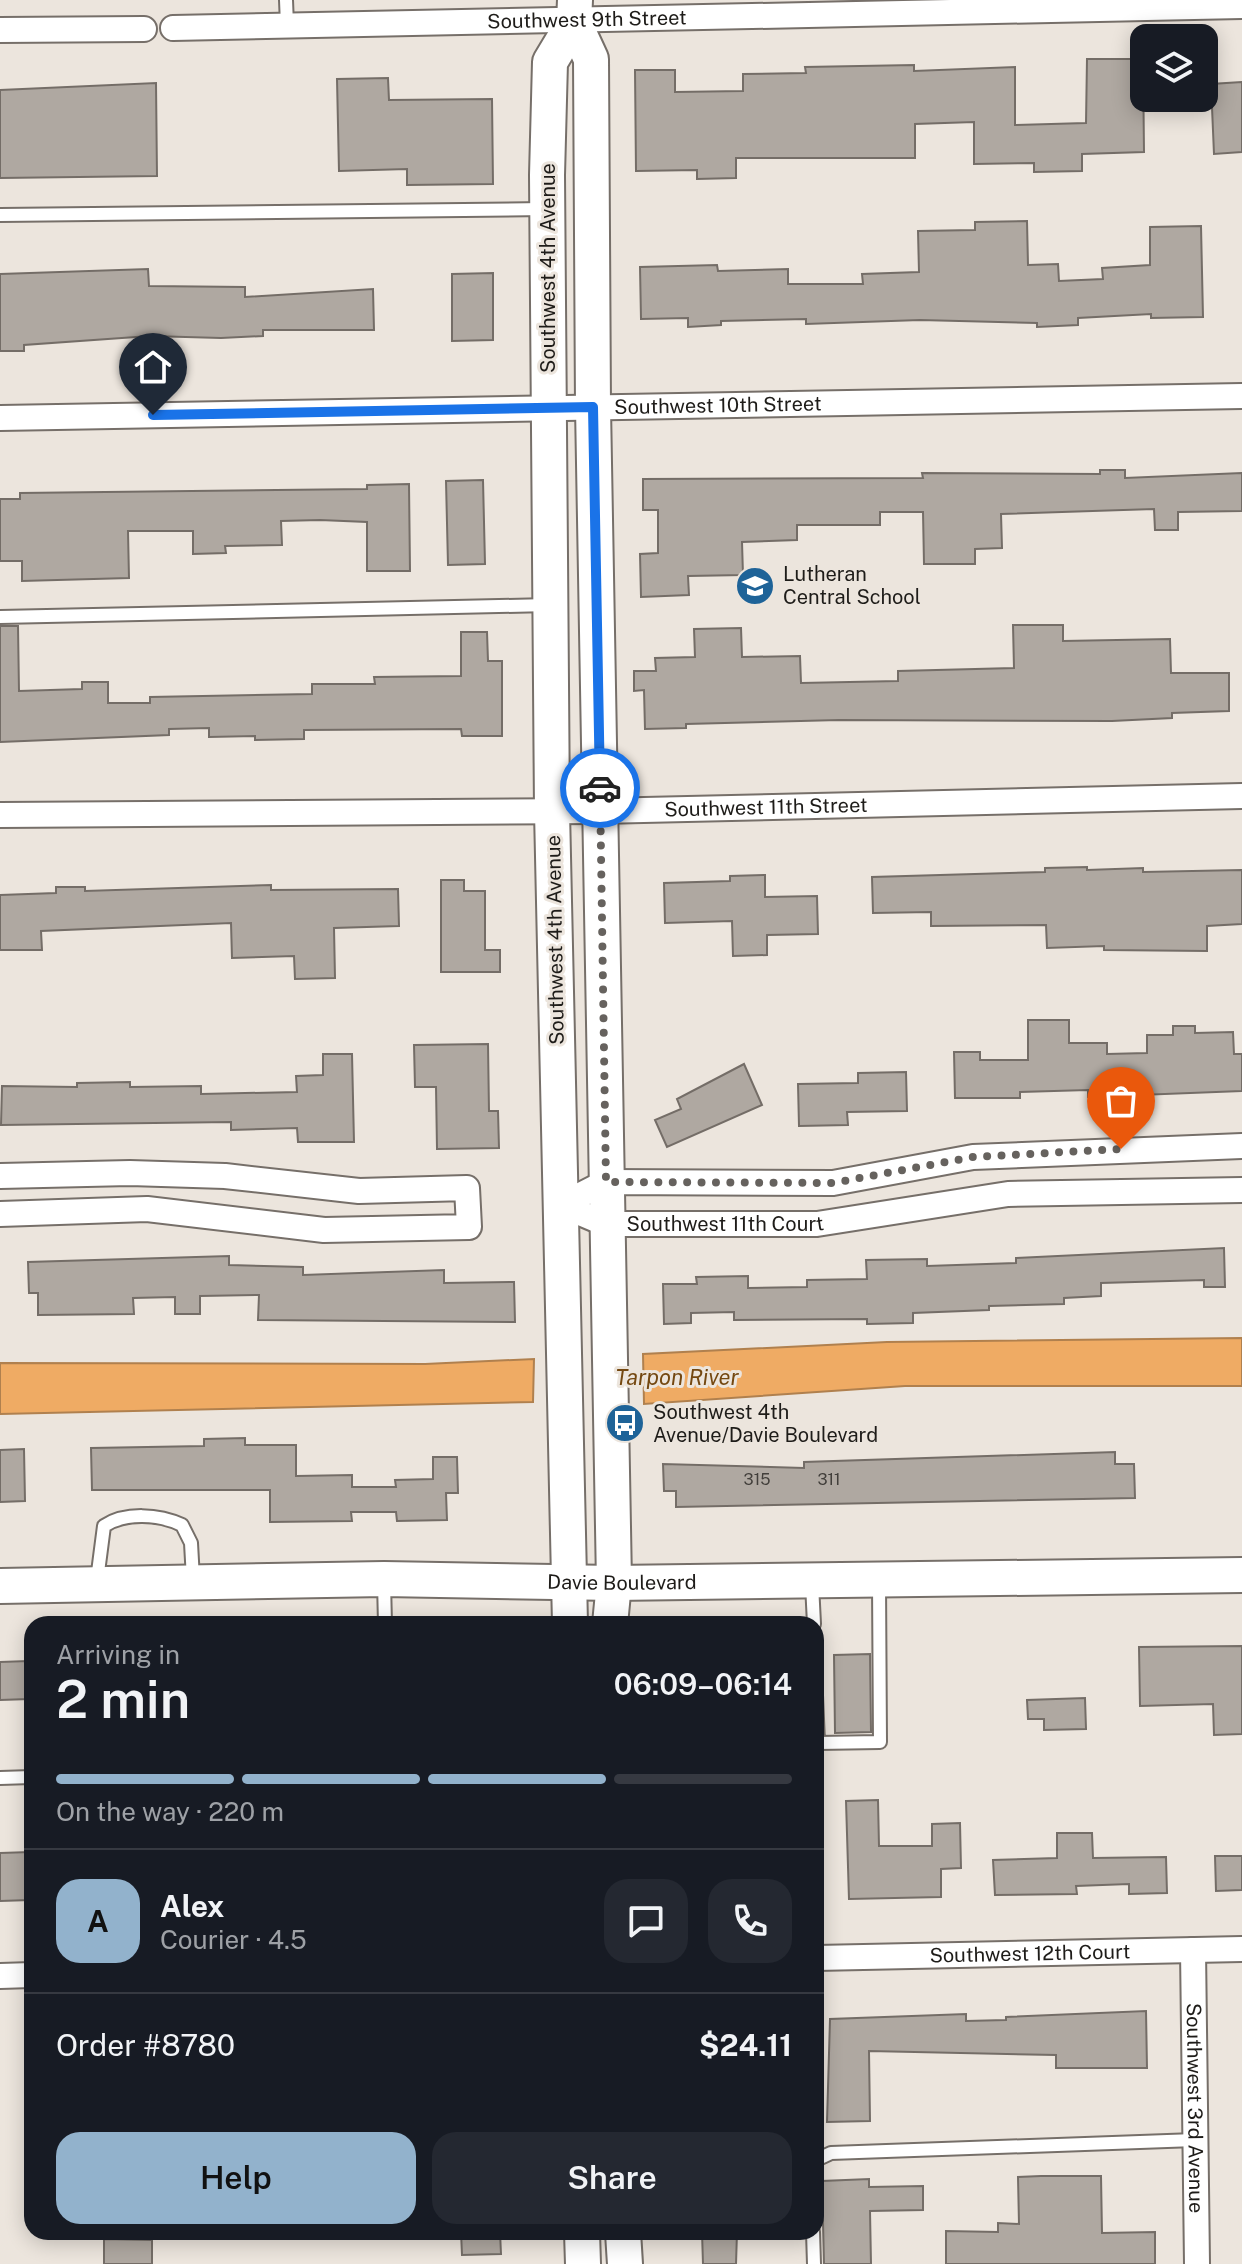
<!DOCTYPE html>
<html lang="en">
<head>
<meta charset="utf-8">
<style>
  body { margin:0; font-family:"Public Sans",sans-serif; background:#242831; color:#f1f3f6; height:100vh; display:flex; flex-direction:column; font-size:30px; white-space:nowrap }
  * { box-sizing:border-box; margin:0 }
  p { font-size:26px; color:#9ea1a6 }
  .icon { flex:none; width:44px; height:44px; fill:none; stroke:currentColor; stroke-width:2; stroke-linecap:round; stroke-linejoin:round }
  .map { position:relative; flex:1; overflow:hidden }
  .details { position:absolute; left:24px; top:1616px; width:800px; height:624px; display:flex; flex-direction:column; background:#171b24; border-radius:24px; box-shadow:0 4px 20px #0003 }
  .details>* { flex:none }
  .buttons { position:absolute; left:1130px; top:24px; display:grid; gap:16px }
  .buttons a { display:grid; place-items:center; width:88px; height:88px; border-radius:16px; background:#171b24; box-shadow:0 4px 20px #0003; font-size:40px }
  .pin { position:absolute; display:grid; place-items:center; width:68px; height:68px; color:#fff; margin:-82px -34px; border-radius:50% 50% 50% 0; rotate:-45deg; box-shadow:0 0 8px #0007 }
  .pin .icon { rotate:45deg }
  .courier { position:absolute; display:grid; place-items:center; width:80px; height:80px; margin:-40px; border:6px solid #1a73e8; border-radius:50%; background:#fff; color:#222; box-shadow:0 2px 10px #0007 }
  .overview em { font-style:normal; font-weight:600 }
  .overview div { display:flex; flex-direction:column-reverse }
  .overview { display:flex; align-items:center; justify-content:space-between; height:136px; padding:0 32px }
  h1 { font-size:52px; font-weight:600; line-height:60px }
  .bar { display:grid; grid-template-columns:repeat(4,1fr); gap:12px 8px; align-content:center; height:96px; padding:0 32px }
  .bar i { height:10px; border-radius:6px; background:#363941 }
  .bar .current { background:#92b2cc }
  .bar p { grid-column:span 4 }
  .line { display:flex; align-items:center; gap:20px; padding:0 32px; border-top:2px solid #363941 }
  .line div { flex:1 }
  .round { display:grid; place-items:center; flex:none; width:84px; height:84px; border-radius:24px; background:#242831 }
  .primary-button { display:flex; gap:16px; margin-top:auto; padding:16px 32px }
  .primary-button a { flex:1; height:92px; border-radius:24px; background:#92b2cc; color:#111; font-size:32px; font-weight:600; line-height:92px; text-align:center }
  .primary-button a+a { background:#242831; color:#f1f3f6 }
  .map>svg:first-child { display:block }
  .water { fill:#efab64; stroke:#b0804e; stroke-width:2 }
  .building { fill:#afa8a1; stroke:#746d67; stroke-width:2 }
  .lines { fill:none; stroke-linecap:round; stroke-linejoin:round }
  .lane-casing { stroke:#766f69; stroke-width:16 }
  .street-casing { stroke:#766f69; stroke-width:28 }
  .secondary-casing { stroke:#766f69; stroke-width:38 }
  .lane { stroke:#fff; stroke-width:12 }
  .street { stroke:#fff; stroke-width:24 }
  .secondary { stroke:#fff; stroke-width:34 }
  .done { stroke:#66625e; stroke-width:8; stroke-dasharray:0 14.4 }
  .route { stroke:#1a73e8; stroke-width:10 }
  .labels { text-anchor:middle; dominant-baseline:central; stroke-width:6; stroke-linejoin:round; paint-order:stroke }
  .number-label { font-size:16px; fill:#423f3b }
  .street-label { font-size:20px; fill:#1e1c19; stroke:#ece5dd }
  .poi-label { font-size:20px; fill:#1e1c19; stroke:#ece5dd; text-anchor:start }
  .water-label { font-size:22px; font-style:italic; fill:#744811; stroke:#ece5dd }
</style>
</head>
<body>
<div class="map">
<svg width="1242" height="2264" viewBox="0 0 1242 2264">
  <rect width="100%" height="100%" fill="#ece5dd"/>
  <path class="water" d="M1242 1338V1386H905L644 1404 643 1354 887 1342Z
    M534 1359 533 1402 0 1414V1363L425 1364Z"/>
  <path class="building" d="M1087 59H1143L1144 152 1082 154V171L1034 172V163L974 164V122L915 124V158H736V178L697 179V170L636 171 635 70H675V92L743 91V74L806 73 805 67 914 65V71L1015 67V125L1086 123Z
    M388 78 389 100 492 99 493 184 407 185V169L339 171 337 79Z
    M1242 82V152L1214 154 1211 84Z
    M156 83 157 176 0 178V90Z
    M1027 221 1028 265 1058 264 1059 281 1103 279 1102 268 1150 265V227L1201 226 1203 317 1151 318V314L1078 318V325L1037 327V323L920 320 806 324V319L721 321V325L688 327V318L641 319 640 267 717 265 718 271 788 269V284H863L862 274 919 272 918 231 975 230V222Z
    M148 269 149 286 245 287V297L373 289 374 330H263V336L221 338 150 336 24 345V351H0V274Z
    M493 273V340L452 341V274Z
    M1100 470H1125V478L1242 473V511L1178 512V530H1155L1154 509 1001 514 1002 548 975 549V564H924L923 512H880V525H797V540L742 542 743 575 688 576 689 595 641 597 640 554 658 553V510H643V479L923 478 922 473 1100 474Z
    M483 480 485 564 448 565 446 481Z
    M409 484 410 571H367V522L320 520 281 521 282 545 225 546 226 553 193 554V531H128L129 578 22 581V561H0V499H20V493L367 489V485Z
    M1013 625H1063V641L1170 639 1171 673H1229V711L1172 713V718L1112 721 839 720 686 724V728L645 729 644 690 634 691V671H656L655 658 695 657 694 629 741 628 742 657 800 656 801 683 898 681V671L1014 668Z
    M0 626H18L19 691 82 689V682H108V703H150V697L312 694V684H375L374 677 461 676V632H487L488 661H502V736H462L461 729 304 730V739L255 740V736L209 737V728L169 729V735L0 742Z
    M1087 867V870L1143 868V872L1242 870V924L1207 926V951L1104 950V946L1047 948 1046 925 931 926V912L873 913 872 877 1045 872V868Z
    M765 875V897L817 896 818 934 767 935V955L733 956 732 921 665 923 664 883 730 881V876Z
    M441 880H464V891H485V950H500V972H441Z
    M271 885V890L398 889 399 926 334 928 335 978 295 979 294 956 232 958 231 923 41 931 42 950H0V895L56 893V887H85V891Z
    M1028 1020H1069V1043H1107V1054L1147 1053V1035H1173V1026H1195V1033L1233 1032 1234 1054H1242V1091L1088 1097V1090L1020 1092V1098H955L954 1052H980V1060H1028Z
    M488 1044 489 1111H498L499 1148 437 1149 436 1087H415L414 1045Z
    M323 1054H352L354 1142H298L297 1128 231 1130V1122L1 1125 2 1086 77 1087V1083L130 1082V1087L201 1086V1094L297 1092 296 1076 323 1075Z
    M744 1064 762 1105 667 1147 655 1120 681 1109 677 1099Z
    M906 1072 907 1111 847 1112 848 1125 799 1126 798 1084 858 1083V1073Z
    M1224 1248 1225 1287H1204V1280L1101 1283V1296L1064 1298V1304L989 1306V1310L913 1313V1323L867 1324V1319L734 1320V1312L691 1313V1323L664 1324 663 1284H697L696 1277 748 1276V1288L807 1287V1280L867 1279 866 1260 927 1259V1266L1016 1263V1258Z
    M229 1256V1265L303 1267V1275L444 1270V1283L514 1282 515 1322 258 1320 259 1295 200 1296V1314H175V1297L133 1298 134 1314 38 1315V1293H29L28 1262Z
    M245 1438V1445H296V1476L352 1475V1487H396L395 1480 433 1479V1457H457L458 1493H446L447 1520 397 1521 396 1512H351L352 1521 270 1522V1490H92L91 1448 204 1446V1439Z
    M24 1449 25 1501 0 1502V1450Z
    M1115 1452V1464H1134L1135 1498 676 1507V1491H664L663 1464 804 1468V1462Z
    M1242 1646V1734L1214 1735 1213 1704 1140 1706 1139 1647Z
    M870 1654 871 1732 835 1733 834 1655Z
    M28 1661 29 1699 0 1700V1662Z
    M1085 1698 1086 1729 1044 1730V1719H1028L1027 1700Z
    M878 1800 879 1846H932V1824L960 1823 961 1868 941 1869V1897L849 1899 846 1801Z
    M1057 1833H1092L1093 1858 1166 1857 1167 1893 1129 1894V1884L1076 1886 1077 1894 995 1895 993 1860 1057 1858Z
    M30 1852V1900L0 1901V1853Z
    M1215 1856H1242V1890L1216 1891Z
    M1146 2011 1147 2068H1056V2055L869 2051 870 2121 827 2122 830 2019 966 2014V2021L1006 2020V2017Z
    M1041 2176H1101L1102 2233 1155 2232V2264H946V2231L998 2232V2223L1019 2224 1018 2177Z
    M869 2179V2187L923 2186V2210L870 2211 871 2264H824L822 2181Z
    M461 2232H500L501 2254 462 2255Z
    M702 2232H737L736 2264H703Z
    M104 2239 152 2240V2264H104Z"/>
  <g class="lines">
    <defs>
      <path id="lane" d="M286 0 287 25
        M0 215 545 209
        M0 617 549 605
        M97 1580 104 1526C125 1512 159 1514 182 1525L191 1543 193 1579
        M384 1582 385 1624
        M812 1584 814 1624
        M816 1695 818 1743 880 1742 879 1583
        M0 1778 32 1777
        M816 2160 831 2153 1195 2140
        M813 2232 814 2264"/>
      <g id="street">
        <path id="s1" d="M173 28 1242 6"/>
        <path d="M0 30 144 29"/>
        <path id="s2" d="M0 418 1242 396"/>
        <path id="s3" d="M0 815 600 811 1242 796"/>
        <path d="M0 1176 130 1173 225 1176 359 1191 467 1188 469 1227 324 1230 147 1209 0 1214"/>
        <path d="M561 1205 606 1182 833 1183 973 1157 1242 1146"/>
        <path id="s4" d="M561 1205 606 1224H817L1008 1194 1242 1190"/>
        <path id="s5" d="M1193 1950 1197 2264"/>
        <path id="s6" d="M816 1958 1242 1949"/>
        <path d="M0 1976 32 1975"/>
      </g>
      <g id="secondary">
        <path d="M575 0 574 22 591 59 593 407 614 1583 610 1624"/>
        <path id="s7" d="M0 1586 384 1579 614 1583 1242 1575"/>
        <path d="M570 1624 552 811 547 175 550 62 574 22"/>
        <path d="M582 2232 583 2264"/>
        <path d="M623 2232 625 2264"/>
      </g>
    </defs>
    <use href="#lane" class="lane-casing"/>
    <use href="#street" class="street-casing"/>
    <use href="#secondary" class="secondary-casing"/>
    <use href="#lane" class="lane"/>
    <use href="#street" class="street"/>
    <use href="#secondary" class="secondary"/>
  </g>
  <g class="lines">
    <path class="done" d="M600 788 606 1182 833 1183 973 1157 1121 1149"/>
    <path class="route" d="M153 415 593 407 600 788"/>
  </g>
  <defs>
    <symbol id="school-disc" viewBox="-11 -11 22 22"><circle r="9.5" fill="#1e6398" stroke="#ece5dd"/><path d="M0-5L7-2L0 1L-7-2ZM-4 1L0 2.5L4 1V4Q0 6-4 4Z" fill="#fff"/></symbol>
    <symbol id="bus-disc" viewBox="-11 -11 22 22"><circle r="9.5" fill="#1e6398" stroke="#ece5dd"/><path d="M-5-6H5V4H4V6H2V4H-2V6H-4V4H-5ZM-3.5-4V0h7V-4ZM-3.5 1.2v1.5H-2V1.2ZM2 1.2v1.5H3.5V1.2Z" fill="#fff"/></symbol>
  </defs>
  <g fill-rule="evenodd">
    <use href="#school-disc" x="733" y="564" width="44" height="44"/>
    <use href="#bus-disc" x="603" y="1401" width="44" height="44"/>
  </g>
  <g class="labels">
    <g class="number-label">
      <text x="757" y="1479">315</text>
      <text x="829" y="1479">311</text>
    </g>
    <g class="street-label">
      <text stroke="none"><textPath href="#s1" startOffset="414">Southwest 9th Street</textPath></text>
      <text transform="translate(548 268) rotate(-90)">Southwest 4th Avenue</text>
      <text stroke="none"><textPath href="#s2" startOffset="718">Southwest 10th Street</textPath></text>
      <text stroke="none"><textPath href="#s3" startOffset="766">Southwest 11th Street</textPath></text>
      <text transform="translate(555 940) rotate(-91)">Southwest 4th Avenue</text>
      <text stroke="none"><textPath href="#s4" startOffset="168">Southwest 11th Court</textPath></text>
      <text stroke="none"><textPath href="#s7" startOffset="622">Davie Boulevard</textPath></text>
      <text stroke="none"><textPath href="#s6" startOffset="214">Southwest 12th Court</textPath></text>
      <text stroke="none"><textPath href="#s5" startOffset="158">Southwest 3rd Avenue</textPath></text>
    </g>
    <g class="poi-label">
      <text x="783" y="574">Lutheran<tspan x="783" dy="23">Central School</tspan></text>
      <text x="653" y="1412">Southwest 4th<tspan x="653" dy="23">Avenue/Davie Boulevard</tspan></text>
    </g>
    <g class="water-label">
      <text x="677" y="1377">Tarpon River</text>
    </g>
  </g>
</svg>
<div class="buttons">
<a><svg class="icon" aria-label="layers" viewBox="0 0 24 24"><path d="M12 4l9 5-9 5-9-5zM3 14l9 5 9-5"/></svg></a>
</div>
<div class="pin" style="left:1121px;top:1149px;background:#ea580c"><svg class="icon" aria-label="bag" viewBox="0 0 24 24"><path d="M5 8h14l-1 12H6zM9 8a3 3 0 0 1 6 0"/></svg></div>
<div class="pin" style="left:153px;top:415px;background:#1f2937"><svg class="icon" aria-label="home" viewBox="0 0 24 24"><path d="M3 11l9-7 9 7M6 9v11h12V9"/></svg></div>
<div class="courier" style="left:600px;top:788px"><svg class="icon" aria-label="car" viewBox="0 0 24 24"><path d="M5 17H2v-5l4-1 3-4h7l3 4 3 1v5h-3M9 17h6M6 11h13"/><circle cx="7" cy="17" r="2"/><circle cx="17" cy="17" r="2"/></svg></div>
<section class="details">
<div class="overview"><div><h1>2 min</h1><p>Arriving in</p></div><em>06:09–06:14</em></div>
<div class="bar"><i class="current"></i><i class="current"></i><i class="current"></i><i></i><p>On the way · 220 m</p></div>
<div class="line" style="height:144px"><b class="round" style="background:#92b2cc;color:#111">A</b><div><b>Alex</b><p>Courier · 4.5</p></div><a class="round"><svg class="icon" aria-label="chat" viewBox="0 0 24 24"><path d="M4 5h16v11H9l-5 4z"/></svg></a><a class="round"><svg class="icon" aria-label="phone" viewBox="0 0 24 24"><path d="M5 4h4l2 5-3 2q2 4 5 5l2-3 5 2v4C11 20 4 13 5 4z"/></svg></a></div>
<div class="line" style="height:104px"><div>Order #8780</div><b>$24.11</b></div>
<div class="primary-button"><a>Help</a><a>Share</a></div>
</section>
</div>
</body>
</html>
